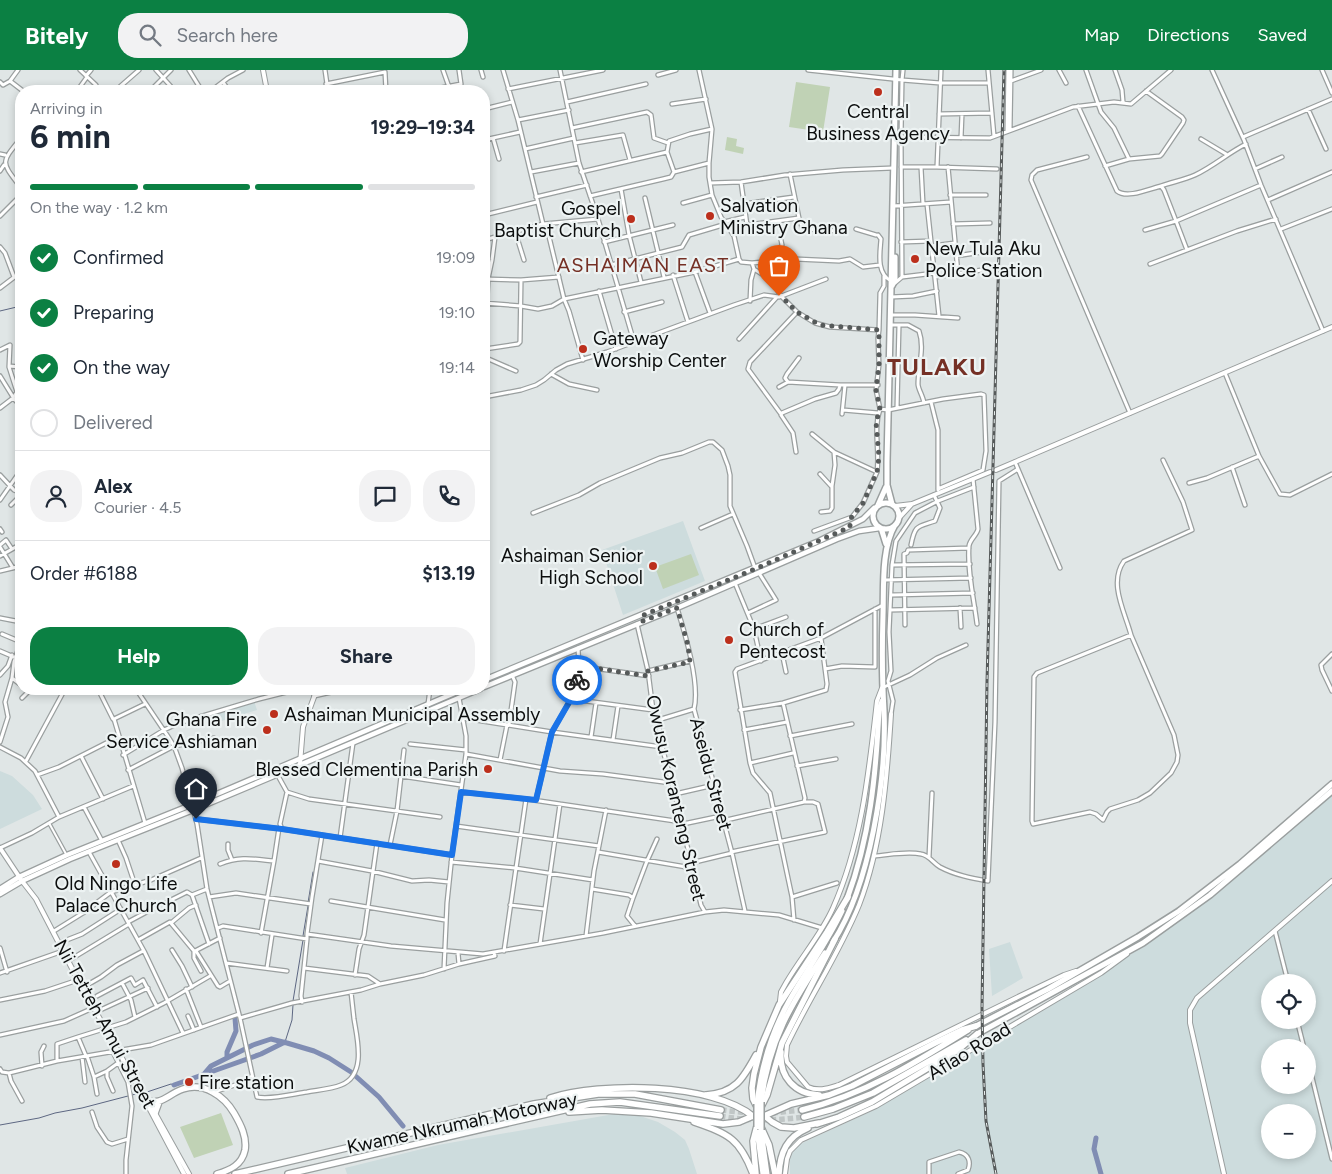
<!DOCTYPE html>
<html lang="en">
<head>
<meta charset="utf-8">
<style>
  body { margin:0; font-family:Figtree,sans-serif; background:#f2f2f3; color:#1f2937; height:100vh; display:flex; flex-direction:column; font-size:19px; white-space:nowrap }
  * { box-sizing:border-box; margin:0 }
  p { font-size:16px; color:#747a83 }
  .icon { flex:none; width:28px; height:28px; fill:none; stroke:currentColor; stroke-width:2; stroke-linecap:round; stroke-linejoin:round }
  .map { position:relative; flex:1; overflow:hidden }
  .sheet { position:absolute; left:15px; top:15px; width:475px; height:610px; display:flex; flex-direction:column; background:#fff; border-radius:20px; box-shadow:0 2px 8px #0003 }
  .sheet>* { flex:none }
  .fabs { position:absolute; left:1261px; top:904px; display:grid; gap:10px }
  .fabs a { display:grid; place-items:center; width:55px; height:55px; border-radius:50%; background:#fff; box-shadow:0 2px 8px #0003; font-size:25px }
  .pin { position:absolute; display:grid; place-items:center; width:42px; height:42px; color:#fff; margin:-51px -21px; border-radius:50% 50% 50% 0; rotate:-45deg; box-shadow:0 0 5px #0007 }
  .pin .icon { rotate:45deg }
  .courier { position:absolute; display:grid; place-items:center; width:50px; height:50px; margin:-25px; border:4px solid #1a73e8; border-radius:50%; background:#fff; color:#222; box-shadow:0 1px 6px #0007 }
  .summary em { font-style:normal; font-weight:700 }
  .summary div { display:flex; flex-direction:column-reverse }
  .summary { display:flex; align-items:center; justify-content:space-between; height:85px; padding:0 15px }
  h1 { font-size:32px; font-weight:700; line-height:38px }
  .bar { display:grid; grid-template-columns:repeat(4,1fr); gap:8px 5px; align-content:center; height:60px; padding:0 15px }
  .bar i { height:6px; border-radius:4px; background:#e0e1e3 }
  .bar .current { background:#0b8043 }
  .bar p { grid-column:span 4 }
  .line { display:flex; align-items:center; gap:12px; padding:0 15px; border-top:1px solid #e0e1e3 }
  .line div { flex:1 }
  .round { display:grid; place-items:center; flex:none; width:52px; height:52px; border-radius:20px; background:#f2f2f3 }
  ol { padding:0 15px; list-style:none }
  li { display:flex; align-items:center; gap:15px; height:55px }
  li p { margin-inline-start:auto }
  li .icon { padding:5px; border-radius:50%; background:#0b8043; color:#fff; stroke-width:4 }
  li:last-child { color:#747a83 }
  li i { width:28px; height:28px; border:2px solid #e0e1e3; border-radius:50% }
  .button { display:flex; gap:10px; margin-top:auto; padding:10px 15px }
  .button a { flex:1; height:58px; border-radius:20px; background:#0b8043; color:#fff; font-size:20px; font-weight:700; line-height:58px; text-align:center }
  .button a+a { background:#f2f2f3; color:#1f2937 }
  header { display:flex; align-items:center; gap:30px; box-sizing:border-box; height:70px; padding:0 25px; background:#0b8043; color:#fff }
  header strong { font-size:24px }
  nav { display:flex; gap:28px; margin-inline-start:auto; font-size:18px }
  .search { width:350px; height:45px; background:#f2f2f3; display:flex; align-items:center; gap:12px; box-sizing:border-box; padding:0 18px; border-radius:20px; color:#747a83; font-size:19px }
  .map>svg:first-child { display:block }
  .built { fill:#cddcdd; fill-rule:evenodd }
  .green { fill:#c0d2b5 }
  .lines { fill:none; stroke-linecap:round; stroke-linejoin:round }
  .stream { stroke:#5d6782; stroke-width:1 }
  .river { stroke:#808db3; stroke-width:5 }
  .motorway-tunnel { stroke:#c0c6c6; stroke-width:5.5; stroke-dasharray:5.5 3; stroke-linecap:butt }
  .pedestrian-casing { stroke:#9a9f9f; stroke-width:4.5 }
  .minor-casing { stroke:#9a9f9f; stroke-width:5.5 }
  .tertiary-casing { stroke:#9a9f9f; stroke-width:6 }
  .secondary-casing { stroke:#9a9f9f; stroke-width:6 }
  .primary-casing { stroke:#9a9f9f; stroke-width:7 }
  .trunk-casing { stroke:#9a9f9f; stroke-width:8 }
  .motorway-casing { stroke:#9a9f9f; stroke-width:8 }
  .pedestrian { stroke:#fff; stroke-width:2 }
  .minor { stroke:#fff; stroke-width:3 }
  .tertiary { stroke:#fff; stroke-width:4 }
  .secondary { stroke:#fff; stroke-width:4 }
  .primary { stroke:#fff; stroke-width:4.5 }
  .trunk { stroke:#fff; stroke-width:5 }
  .motorway { stroke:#fff; stroke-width:5.5 }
  .rail-casing { stroke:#565a5a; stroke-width:3 }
  .rail { stroke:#edf3f3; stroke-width:1; stroke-dasharray:4; stroke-linecap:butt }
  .trunk-bridge-casing { stroke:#9a9f9f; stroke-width:8; stroke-linecap:butt }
  .trunk-bridge { stroke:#fff; stroke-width:5 }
  .done { stroke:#565a5a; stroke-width:5; stroke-dasharray:0 9 }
  .route { stroke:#1a73e8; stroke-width:6 }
  .poi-dot { fill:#bc2f1c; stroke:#edf3f3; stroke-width:2 }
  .labels { text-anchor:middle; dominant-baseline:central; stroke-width:4.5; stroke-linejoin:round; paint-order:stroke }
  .poi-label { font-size:19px; fill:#0c0e0e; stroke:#edf3f3; text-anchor:start }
  .street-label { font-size:19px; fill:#0c0e0e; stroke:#edf3f3 }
  .neighbourhood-label { font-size:20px; letter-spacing:1px; fill:#753025; stroke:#edf3f3 }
  .district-label { font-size:24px; font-weight:bold; letter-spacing:1px; fill:#753025; stroke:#edf3f3 }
</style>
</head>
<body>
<header>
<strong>Bitely</strong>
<div class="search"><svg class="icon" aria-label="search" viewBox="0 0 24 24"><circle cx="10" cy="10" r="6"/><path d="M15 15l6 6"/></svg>Search here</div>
<nav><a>Map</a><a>Directions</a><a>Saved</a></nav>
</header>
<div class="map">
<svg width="1332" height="1104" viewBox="0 0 1332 1104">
  <rect width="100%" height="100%" fill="#e0e6e6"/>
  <path class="built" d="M683 451 705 511 623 545 602 480Z
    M254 631 257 640 218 652 216 643Z
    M0 701 12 706 33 725 42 739 0 759Z
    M1332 724V1104H790V1086L798 1075 874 1040 894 1028 1124 889 1215 824ZM1270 912H1308V950H1270ZM1270 978H1308V1015H1270ZM1270 1042H1308V1080H1270Z
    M1010 872 1023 908 992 926 989 879Z
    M614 1044 637 1045 658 1052 675 1062 685 1070 689 1079 697 1104H347L345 1098 438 1075Z"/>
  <path class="green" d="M796 12 830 17 823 62 789 57Z
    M727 67 737 69 736 76 744 78 743 84 725 80Z
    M691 484 699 505 663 519 655 497Z
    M221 1043 233 1075 194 1088 180 1057Z"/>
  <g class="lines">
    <path class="stream" d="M0 241 21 236
      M308 833 313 802
      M303 866 308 836
      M293 931 303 870
      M285 972 292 950 293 935
      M144 1023 171 1014 174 1015
      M132 1025 140 1023
      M0 1055 39 1048 55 1043 82 1038 128 1026"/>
    <path class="river" d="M227 987V982L236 961 235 948
      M205 1003 211 996 253 975 271 969 287 973 314 981 329 988 351 1002 379 1027 403 1056
      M174 1015 261 984 285 972
      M1096 1068 1094 1079 1101 1104"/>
    <path class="motorway-tunnel" d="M721 1040 748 1043
      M772 1043 802 1040
      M720 1046C748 1051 775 1051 804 1047"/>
    <defs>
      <path id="pedestrian" d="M49 753 66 784"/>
      <path id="minor" d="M80 0 96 15 97 21
        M156 0 175 21
        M189 0 202 21
        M325 0 328 21
        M443 0 449 17
        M481 0 483 7
        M503 0 518 50 543 154
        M560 0 579 93 598 149 634 272
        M699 0 712 59 709 93V107L712 125 721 147 734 166 739 189 741 192 752 193 754 199 771 210 781 226 797 242 815 253 830 257 879 260 878 268 879 295 876 320 880 339 888 340 943 329 981 324 984 325 986 381 983 400 938 419
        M808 0 902 10 901 67 902 207
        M903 0 902 10 940 13H989
        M988 0 994 66
        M1059 0 1066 13
        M1086 0 1101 42 1114 58 1129 89
        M1115 0 1122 20 1123 32
        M1212 0 1244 70 1261 115 1323 261
        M1322 0 1332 23
        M385 2 386 21
        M658 5 676 0
        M86 6 91 0
        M10 11 23 21
        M1011 11 1041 0
        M0 12 3 15 10 11 18 0
        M223 12 229 21
        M326 14 385 2
        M508 19 603 0
        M77 21 87 7
        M115 21 139 0
        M150 21 171 0
        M211 21 228 8 243 0
        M425 21 461 14 459 0
        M567 32 646 14
        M672 34 706 29
        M1078 36 1117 121C1127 129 1149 119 1161 116
        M484 39 512 32
        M1308 39 1326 79
        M939 44 992 43
        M518 50 569 40
        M572 58 647 42 651 45 654 68 668 73
        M1010 59 1011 0
        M1007 61 1008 0
        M895 67 990 68 1073 37 1114 32 1131 34 1171 0
        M1243 67 1332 29
        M21 68C0 94 1 91 21 118
        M493 68 499 89
        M961 68 962 44
        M1201 69 1226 84
        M484 70 520 62
        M575 73 623 65 630 90
        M525 79 574 68
        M0 84 5 85
        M1087 87 1037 100 1032 105 1031 110 1130 343
        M1105 96 1129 89 1160 86 1162 84 1183 53 1184 50 1182 47 1146 21
        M901 97H937L941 0
        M921 97 923 134
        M937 97 997 99
        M948 97 958 203
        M1255 99 1282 87
        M0 101 4 95
        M531 102 579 93
        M581 102 667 82
        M674 102 667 82 669 71 690 64 712 59
        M790 104 799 148
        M741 112 747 155 799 148 802 157 806 159 838 161
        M710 113 741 112 785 105 843 100 893 98
        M621 119 629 165 641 212
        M950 125H986
        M590 126 663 109 671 107 674 102 709 93
        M536 127 587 115
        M645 128 664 207
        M1268 130 1332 102
        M683 133 712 125
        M743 134 794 127
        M927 134 939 246
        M893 136 951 132
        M484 145 537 132
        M0 146 21 125
        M724 152 745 147
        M546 154 564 229 569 241 583 290
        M953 154 990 153
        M856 159 876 165
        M1281 159 1332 139
        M1145 160 1176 151 1164 120 1161 116C1172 112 1184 110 1195 105 1214 96 1228 83 1246 74
        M515 161 524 190
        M878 165 881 169C880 183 876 203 891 211
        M484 170 543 154 598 149
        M604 172 673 155
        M901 172 931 171
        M932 176 955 173
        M0 177 5 183 14 207
        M1187 180 1176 151 1261 115
        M956 186 982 182
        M773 189 782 175 781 170
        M752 193 795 189 839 191 850 189 863 197 880 195
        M1150 194 1237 161 1276 149
        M611 195 682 177 689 165 726 154
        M695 202 710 243
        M673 205 688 252
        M935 207 982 200
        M484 209 521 210 559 207
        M895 213 902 207 935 203
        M0 218 21 202
        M599 221 616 279
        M891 227 913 226 937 221
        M750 231 751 210 754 199
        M484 233 521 236 538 239 552 236 564 229 695 202 739 189
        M624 242 662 232
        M891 245H915L958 248
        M891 255H908L919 261C925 278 918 297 918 314 918 319 923 326 924 333
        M879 260 880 223 884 216V206
        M739 269 777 227
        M485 279 518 274 520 272 521 210
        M0 280 10 275 9 297 17 322 13 328
        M484 287 488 209 492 190 495 167
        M484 287 516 301
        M9 296 20 297 21 299
        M1225 303 1259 386 1280 424 1290 425 1332 404
        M551 304 569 314 597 320
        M0 306 13 327
        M788 312 785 308 787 304 799 288
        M779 317 788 312 840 315
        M484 327 521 320 536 315 544 310 556 300 567 294 607 282 734 235 764 225 779 227 826 209
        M931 332 938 360V420
        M0 338 13 328 21 336
        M897 338 899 255
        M843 340 878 343
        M781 344 748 299 750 292 797 242
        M842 344 845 315
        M812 364 834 382 877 402C880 380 873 359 880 339
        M796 382 793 363 781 345 782 343 815 329 836 323 839 319 840 315H878
        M1015 392 1060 498
        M1232 397 1245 435
        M820 404 831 416
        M0 405 14 420 21 423
        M973 409 978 459C977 465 970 469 969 476 967 501 974 529 977 554
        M1189 413 1207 408 1259 386
        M0 430 21 400
        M11 435 21 425
        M821 442 830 441 832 438V416L835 395 834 382
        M533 443 579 425 600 413 660 388 682 383 709 372H713L722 380 728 396 730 405V436L747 476 755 498
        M701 458 733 444
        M0 459 2 462
        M814 461 852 447 863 433 877 402
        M0 475 6 470 12 479
        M911 475C915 454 918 457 935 451L940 438 934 425
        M0 477 13 498
        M0 486 21 474
        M892 495 970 494
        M0 501 21 496
        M885 510 971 508
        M735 513 754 559 761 591
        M892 525 973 523
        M677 538C685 563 700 615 694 639L732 783 745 841
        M960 538 961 557
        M890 540 975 538
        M748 543 776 530 759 503
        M0 548 21 552
        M637 554 648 601 653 640 658 650 662 677 675 724 701 835 705 842
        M905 555 904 484 907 483 908 480 969 478
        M754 559 786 547
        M2 564 21 572
        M1131 565 1174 665 1178 685 1177 692 1171 703 1150 723 1138 730 1110 739 1107 742 1103 750 1096 744 1090 742 1033 754 1032 751 1034 607 1037 603Z
        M1131 565C1125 542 1108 513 1124 491L1192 460 1183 432 1163 390
        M0 581 21 590
        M782 583 786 602
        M1332 584 1321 595 1322 600 1332 621
        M579 596 649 606
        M825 599 842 596 875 597V539
        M648 601 690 591
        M0 605 8 596 12 585
        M12 608 21 615
        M882 618 910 605 937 588 966 575
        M55 619 61 624
        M98 619 113 649
        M136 619 167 665 174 676 182 698 197 754 207 819 240 948 257 1027C271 1030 293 1024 307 1022 318 1020 331 1019 341 1015 367 1005 357 968 354 949 353 940 352 931 351 922
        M314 626 345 619
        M22 628 31 619
        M571 629 653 640
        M783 633 805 728 804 732
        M428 634 430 619
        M740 640 783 633 826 620 827 614 821 568
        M891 644 893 631 888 611 891 601 889 562 892 495 896 471 915 443 938 431 974 417
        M463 648 552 662 662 677
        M658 650 694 639
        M509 655 515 612 512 605
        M744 660 787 652
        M790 666 852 654
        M591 667 596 633
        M613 670 618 636
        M0 672 8 647 5 632 12 608 14 592 21 571
        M410 674 466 680
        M0 677 21 688 35 701 59 747
        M466 684 560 701 603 704 671 713
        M123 685 164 660 179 653 259 629 299 619
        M81 686 103 729
        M500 690 507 655
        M26 691 65 619
        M750 693 793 683
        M797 696 836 689
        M128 700 174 676 214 668
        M277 704 287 722 309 729 440 747
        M37 705 59 697 118 667
        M401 706 461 715
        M461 722 526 729 682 752
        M675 724 714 715
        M536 730 552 662 571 629 576 616 579 596 578 578
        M84 737 102 771
        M196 749 282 759 452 785
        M722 751 804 732H813L818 734 825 762 731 782
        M145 753 114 649 145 634
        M683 754 721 746
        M456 756 599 776
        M282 759 280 754 287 722
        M322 765 312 827 307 864 391 876 483 884 603 863 705 842 724 840 779 845 822 858
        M340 768 353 673
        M118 770 126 788 135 815
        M228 774V780L232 790
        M390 775 397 741 404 680
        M0 778 32 763 59 747 133 716
        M89 782 144 881 183 963
        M598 782 692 798
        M874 786C889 785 906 781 921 784 929 785 933 793 940 797 955 805 971 808 988 811L995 652 999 411 1018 399
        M929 787 932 723
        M318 791 372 801 412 811 429 810 449 812
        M451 792 515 798 593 810
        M691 793 732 783
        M220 794C240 786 253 789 274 791L279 758
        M592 819 629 825 633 828 627 846 635 856
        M192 825 207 819
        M209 827 236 823 311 834
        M792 827 837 813
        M633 828 647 791 657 769
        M331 831 445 850
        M167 832 187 822 192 825 209 874
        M510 835 544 839
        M794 850 792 827 770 723 753 703 750 693 735 602 737 599 821 568 883 535
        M128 852 154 838
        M171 853 189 838 196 835
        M218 858 223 856 307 869V864
        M54 861 83 843 111 822 151 810 201 788
        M1275 861 1288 912
        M261 863 274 791
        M586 866 594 801 606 740
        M138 870 170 852 194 881V888L201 901
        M59 873 82 864 121 839
        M540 874 560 734
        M0 878 7 902
        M172 880 182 896 192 917
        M195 881 220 868
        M196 881 218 916 220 917 230 911
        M504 881 526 729
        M458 883 459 894
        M68 891 129 854
        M226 893 287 901
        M267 898 272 865
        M304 898 368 906 380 914 424 905 459 894 495 886 494 883
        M444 899 447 833 452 785 466 684V666L459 628
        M0 903 63 881
        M355 905 359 879 364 865 377 773
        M122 913 131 930 135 947
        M82 918 101 907 117 895 143 881
        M186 919 201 957
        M97 926 131 908 135 915 143 910 157 937
        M0 930 45 921 78 910
        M302 932 301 926 307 869
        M96 942 148 918
        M188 946 194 960
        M240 948 292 933 361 920 380 914
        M1297 950 1304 978
        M0 965 64 951 93 938
        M113 982 128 1012
        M86 986 78 967 126 952 164 933 210 906
        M87 986 94 1007 97 1024
        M82 987 85 1012
        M57 991V974L78 967
        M1308 991 1332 1089
        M42 996 41 982 44 976
        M0 999 2 1002 9 1003 57 991 151 975 239 944
        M107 1001V1007L113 1021
        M9 1003 11 1011 22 1031
        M94 1007 107 1001 118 993
        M214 1022 241 1013 252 1006
        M92 1042 97 1057 107 1072 112 1074 128 1069
        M126 1104V1090L132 1036 128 1012 134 1009
        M929 1104V1092L959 1082C969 1084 971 1092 968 1100L958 1104"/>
      <path id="tertiary" d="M263 0 267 21
        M996 400 1332 257
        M895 436 912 434 990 402
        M899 448 911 435
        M891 644C887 708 882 775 859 835 839 884 809 928 787 975L786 986 787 992 808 1017C819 1022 829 1018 839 1015L1020 926 1064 905 1076 901
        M300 694 303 657 317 619
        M780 931 781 922 786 913C801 887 821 865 833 838 862 773 869 701 877 631L882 618
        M785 1104 787 1089 790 1081 801 1070 876 1036 1101 903 1127 884
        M1224 1104 1190 953V940L1197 928 1332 811"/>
      <path id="secondary" d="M0 778 22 811 36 829 78 910 136 1013 146 1027 189 1104
        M137 1015 184 1104"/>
      <path id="primary" d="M484 610 819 471 863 449 874 438
        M484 617 677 538 837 469 859 461 880 458
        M0 819 19 807 67 785 191 735 464 619
        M0 824 22 811 70 789 193 740 480 619"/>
      <path id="trunk" d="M892 216 895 210V187
        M873 446a13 13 0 1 1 26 0a13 13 0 1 1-26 0Z
        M892 434 887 415V392L896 0
        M878 435 886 417
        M881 458 886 474
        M847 829C870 768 876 704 879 640L882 631
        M833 872C870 815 887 708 884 640 882 608 882 577 883 545 884 518 881 479 895 455
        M976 956 1048 919 1138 867 1179 841 1240 794 1332 714
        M977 964 1143 873 1210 825 1332 721
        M761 1032C769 970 791 934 825 883
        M757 1034C761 997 771 963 789 931 806 901 827 873 842 841
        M757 1060 763 1104
        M761 1060 767 1104"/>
      <path id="motorway" d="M781 982C779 1007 795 1024 819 1025
        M706 1025C735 1023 743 1009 756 985
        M550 1028C601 1012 712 1012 754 1047
        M143 1030C163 1036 166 1025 183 1019 204 1012 224 1026 234 1043 241 1055 247 1067 245 1080 242 1095 230 1100 217 1104
        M802 1040C864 1025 915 993 968 960
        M569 1042 602 1040 651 1043 723 1054 739 1052 753 1046 759 1041 767 1025 782 973 835 869
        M155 1043 159 1032
        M804 1047 833 1039 873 1023 966 970
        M694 1052C729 1064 740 1069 753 1104
        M819 1053 794 1058 781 1057 772 1052 759 1041 753 1029 752 1018 754 1004 761 977 779 935 827 862 848 827
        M817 1054 839 1047 872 1032 958 980 977 964
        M760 1055 769 1075 775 1104
        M235 1104 534 1034 598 1024H635L721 1040
        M288 1104 590 1034 620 1032 720 1046
        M756 1104 753 1071 758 1052 764 1046 791 1034 829 1025 852 1016 935 973 962 960 976 956
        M779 1104C780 1082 787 1067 808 1058"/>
    </defs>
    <use href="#pedestrian" class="pedestrian-casing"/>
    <use href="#minor" class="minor-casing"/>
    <use href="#tertiary" class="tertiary-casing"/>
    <use href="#secondary" class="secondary-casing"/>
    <use href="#primary" class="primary-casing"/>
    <use href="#trunk" class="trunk-casing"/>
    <use href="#motorway" class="motorway-casing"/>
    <use href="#pedestrian" class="pedestrian"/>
    <use href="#minor" class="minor"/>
    <use href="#tertiary" class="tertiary"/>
    <use href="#secondary" class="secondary"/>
    <use href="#primary" class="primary"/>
    <use href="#trunk" class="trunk"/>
    <use href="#motorway" class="motorway"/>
    <defs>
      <path id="rail" d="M996 1104 986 1051 983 994 982 938 987 612 1004 0"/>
    </defs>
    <use href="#rail" class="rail-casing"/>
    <use href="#rail" class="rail"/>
    <defs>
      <path id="trunk-bridge" d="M757 1057V1034
        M761 1060V1032"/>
    </defs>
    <use href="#trunk-bridge" class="trunk-bridge-casing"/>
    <use href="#trunk-bridge" class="trunk-bridge"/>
  </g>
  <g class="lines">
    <path class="done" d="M577 610 579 596 649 606 648 601 690 592 688 575 677 538 643 551 641 546 755 499 850 457V449L863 433 877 402 879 387 876 352 880 339 876 320 879 295V260L820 255 797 242 781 226H779"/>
    <path class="route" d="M196 749 282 759 452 785 461 722 536 730 552 662 571 629 577 610"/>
  </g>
  <g class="poi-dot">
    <circle cx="878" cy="22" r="5"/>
    <circle cx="710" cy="146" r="5"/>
    <circle cx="631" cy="149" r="5"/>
    <circle cx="915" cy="189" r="5"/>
    <circle cx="583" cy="279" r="5"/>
    <circle cx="653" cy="496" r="5"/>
    <circle cx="729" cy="570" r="5"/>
    <circle cx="274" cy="644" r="5"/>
    <circle cx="267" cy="660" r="5"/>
    <circle cx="488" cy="699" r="5"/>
    <circle cx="116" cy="794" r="5"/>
    <circle cx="189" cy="1012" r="5"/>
  </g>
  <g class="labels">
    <g class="poi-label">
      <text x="878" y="41" text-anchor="middle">Central<tspan x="878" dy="22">Business Agency</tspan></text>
      <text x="720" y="135">Salvation<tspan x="720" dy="22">Ministry Ghana</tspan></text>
      <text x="621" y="138" text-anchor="end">Gospel<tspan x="621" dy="22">Baptist Church</tspan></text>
      <text x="925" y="178">New Tula Aku<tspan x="925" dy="22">Police Station</tspan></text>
      <text x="593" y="268">Gateway<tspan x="593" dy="22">Worship Center</tspan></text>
      <text x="643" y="485" text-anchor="end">Ashaiman Senior<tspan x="643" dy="22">High School</tspan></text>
      <text x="739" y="559">Church of<tspan x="739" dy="22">Pentecost</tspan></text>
      <text x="284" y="644">Ashaiman Municipal Assembly</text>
      <text x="257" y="649" text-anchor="end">Ghana Fire<tspan x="257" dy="22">Service Ashiaman</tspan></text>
      <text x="478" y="699" text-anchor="end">Blessed Clementina Parish</text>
      <text x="116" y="813" text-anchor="middle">Old Ningo Life<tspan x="116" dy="22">Palace Church</tspan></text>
      <text x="199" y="1012">Fire station</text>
    </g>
    <g class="street-label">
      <text transform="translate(711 704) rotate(75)">Aseidu Street</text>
      <text transform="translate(676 728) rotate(77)">Owusu Koranteng Street</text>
      <text transform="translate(105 954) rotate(61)">Nii Tetteh Amui Street</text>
      <text transform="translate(969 981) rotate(-31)">Aflao Road</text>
      <text transform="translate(462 1053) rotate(-12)">Kwame Nkrumah Motorway</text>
    </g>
    <g class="neighbourhood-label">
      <text x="643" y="195">ASHAIMAN EAST</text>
    </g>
    <g class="district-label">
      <text x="937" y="296">TULAKU</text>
    </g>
  </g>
</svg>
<div class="fabs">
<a><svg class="icon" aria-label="locate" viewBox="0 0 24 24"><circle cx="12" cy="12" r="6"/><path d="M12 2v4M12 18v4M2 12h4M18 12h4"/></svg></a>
<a>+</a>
<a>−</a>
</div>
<div class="pin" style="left:779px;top:226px;background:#ea580c"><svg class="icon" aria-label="bag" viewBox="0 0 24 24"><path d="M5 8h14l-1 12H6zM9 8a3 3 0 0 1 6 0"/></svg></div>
<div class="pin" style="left:196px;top:749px;background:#1f2937"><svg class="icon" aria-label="home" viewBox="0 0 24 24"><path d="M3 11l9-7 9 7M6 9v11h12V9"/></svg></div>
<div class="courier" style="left:577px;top:610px"><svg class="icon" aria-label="bike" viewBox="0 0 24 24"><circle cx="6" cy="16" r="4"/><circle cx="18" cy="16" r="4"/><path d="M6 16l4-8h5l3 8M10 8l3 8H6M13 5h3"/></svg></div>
<section class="sheet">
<div class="summary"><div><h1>6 min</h1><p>Arriving in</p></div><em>19:29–19:34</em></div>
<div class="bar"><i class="current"></i><i class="current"></i><i class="current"></i><i></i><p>On the way · 1.2 km</p></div>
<ol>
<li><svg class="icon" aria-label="check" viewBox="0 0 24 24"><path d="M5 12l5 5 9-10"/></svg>Confirmed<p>19:09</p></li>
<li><svg class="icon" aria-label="check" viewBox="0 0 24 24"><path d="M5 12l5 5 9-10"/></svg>Preparing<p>19:10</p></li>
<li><svg class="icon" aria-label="check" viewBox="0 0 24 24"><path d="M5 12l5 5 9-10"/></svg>On the way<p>19:14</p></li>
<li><i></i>Delivered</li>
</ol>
<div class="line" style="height:90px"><a class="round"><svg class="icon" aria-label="person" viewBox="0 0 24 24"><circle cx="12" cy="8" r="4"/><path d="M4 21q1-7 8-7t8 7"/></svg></a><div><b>Alex</b><p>Courier · 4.5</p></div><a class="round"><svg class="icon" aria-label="chat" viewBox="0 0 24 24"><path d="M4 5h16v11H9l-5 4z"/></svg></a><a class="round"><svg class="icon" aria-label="phone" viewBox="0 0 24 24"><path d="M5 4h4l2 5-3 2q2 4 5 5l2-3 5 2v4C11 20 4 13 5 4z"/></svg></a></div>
<div class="line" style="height:65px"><div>Order #6188</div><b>$13.19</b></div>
<div class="button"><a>Help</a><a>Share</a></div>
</section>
</div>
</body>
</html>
